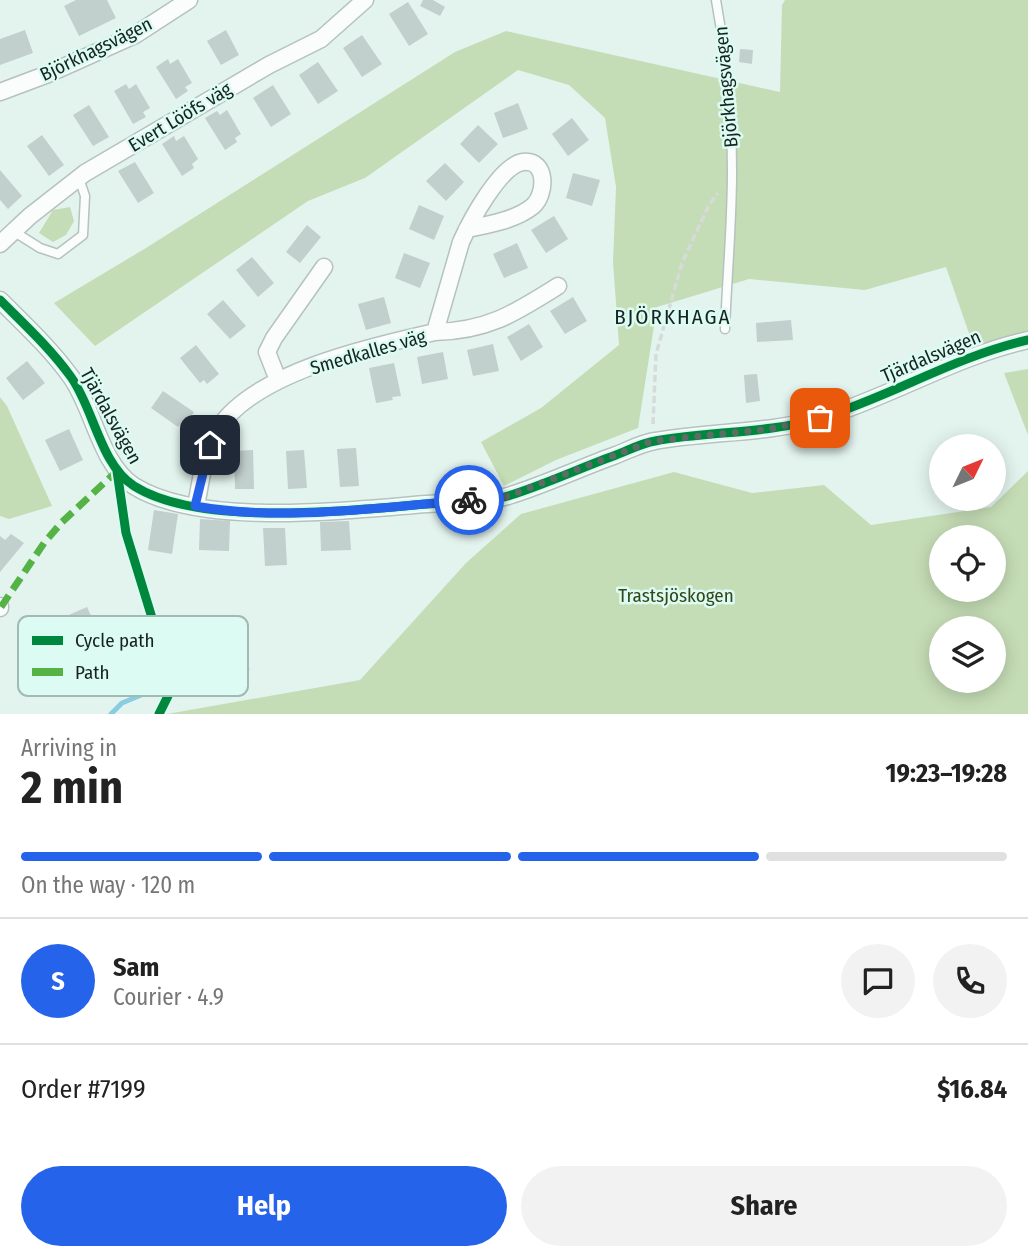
<!DOCTYPE html>
<html lang="en">
<head>
<meta charset="utf-8">
<style>
  body { margin:0; font-family:"Fira Sans Condensed",sans-serif; background:#f2f2f2; color:#222; height:100vh; display:flex; flex-direction:column; font-size:26px; white-space:nowrap }
  * { box-sizing:border-box; margin:0 }
  p { font-size:23px; color:#767676 }
  .icon { flex:none; width:38px; height:38px; fill:none; stroke:currentColor; stroke-width:2; stroke-linecap:round; stroke-linejoin:round }
  .map { position:relative; height:714px; overflow:hidden }
  .side { display:flex; flex-direction:column; background:#fff; flex:1 }
  .side>* { flex:none }
  .needle { width:46px; rotate:47deg }
  .fabs { position:absolute; left:929px; top:434px; display:grid; gap:14px }
  .fabs a { display:grid; place-items:center; width:77px; height:77px; border-radius:50%; background:#fff; box-shadow:0 4px 18px #0003; font-size:35px }
  .pin { position:absolute; display:grid; place-items:center; width:60px; height:60px; color:#fff; margin:-30px; border-radius:14px; box-shadow:0 4px 10px #0006 }
  .courier { position:absolute; display:grid; place-items:center; width:70px; height:70px; margin:-35px; border:5px solid #2563eb; border-radius:50%; background:#fff; color:#222; box-shadow:0 2px 9px #0007 }
  .head em { font-style:normal; font-weight:700 }
  .head div { display:flex; flex-direction:column-reverse }
  .head { display:flex; align-items:center; justify-content:space-between; height:119px; padding:0 21px }
  h1 { font-size:46px; font-weight:700; line-height:52px }
  .bar { display:grid; grid-template-columns:repeat(4,1fr); gap:10px 7px; align-content:center; height:84px; padding:0 21px }
  .bar i { height:9px; border-radius:5px; background:#e0e0e0 }
  .bar .selected { background:#2563eb }
  .bar p { grid-column:span 4 }
  .line { display:flex; align-items:center; gap:18px; padding:0 21px; border-top:2px solid #e0e0e0 }
  .line div { flex:1 }
  .round { display:grid; place-items:center; flex:none; width:74px; height:74px; border-radius:37px; background:#f2f2f2 }
  .action { display:flex; gap:14px; margin-top:auto; padding:14px 21px }
  .action a { flex:1; height:80px; border-radius:42px; background:#2563eb; color:#fff; font-size:28px; font-weight:700; line-height:80px; text-align:center }
  .action a+a { background:#f2f2f2; color:#222 }
  .map>svg:first-child { display:block }
  .forest { fill:#c5ddb6; fill-rule:evenodd }
  .lines { fill:none; stroke-linecap:round; stroke-linejoin:round }
  .stream { stroke:#8acde1; stroke-width:5 }
  .building { fill:#c1cfcd }
  .lane-casing { stroke:#b5c2be; stroke-width:11 }
  .street-casing { stroke:#b5c2be; stroke-width:19 }
  .path { stroke:#d6dbda; stroke-width:3.5; stroke-dasharray:7 3.5; stroke-linecap:butt }
  .lane { stroke:#fbfdfd; stroke-width:8 }
  .street { stroke:#fbfdfd; stroke-width:16 }
  .quiet { stroke:#55b245; stroke-width:7; stroke-dasharray:14 7; stroke-linecap:butt }
  .cycleway-casing { stroke:#dcfbf2; stroke-width:13 }
  .cycleway { stroke:#00873e; stroke-width:9 }
  .done { stroke:#5e6c68; stroke-width:7; stroke-dasharray:0 12.6 }
  .route { stroke:#2563eb; stroke-width:9 }
  .labels { text-anchor:middle; dominant-baseline:central; stroke-width:5; stroke-linejoin:round; paint-order:stroke }
  .street-label { font-size:19px; fill:#172320; stroke:#dcfbf2 }
  .park-label { font-size:19px; fill:#344718; stroke:#dcfbf2 }
  .neighbourhood-label { font-size:21px; letter-spacing:2px; fill:#172320; stroke:#dcfbf2 }
  .key { fill:#dcfbf2; stroke:#a1bab3; stroke-width:2 }
  .key-label { font-size:19px; fill:#172320 }
</style>
</head>
<body>
<div class="map">
<svg width="1028" height="714" viewBox="0 0 1028 714">
  <rect width="100%" height="100%" fill="#e3f4ef"/>
  <path class="forest" d="M785 0H1028V332L973 345 946 267 865 290 749 279 657 307 638 428 556 460 504 486 481 442 541 408 619 345 613 262 616 187 605 118 569 85 518 70 365 178 308 201 95 346 54 303 146 248 455 52 506 31 780 92 782 5Z
    M70 207 74 221 66 235 53 242 39 233 53 210Z
    M1028 369V435L1004 373Z
    M0 397 7 406 52 506 9 519 0 516Z
    M1028 471V714H167L360 680 466 563 521 514 674 472 752 493 824 485 871 525 991 507ZM942 537H994V590H942ZM942 628H994V681H942Z"/>
  <g class="lines">
    <path class="stream" d="M111 714 122 703 199 671 226 667 247 669"/>
  </g>
  <path class="building" d="M76 0H107L116 18 79 36 64 6Z
    M423 0H433L445 7 440 16 420 6Z
    M408 2 428 34 409 46 389 14Z
    M25 30 33 53 0 65V39Z
    M226 30 239 55 221 65 207 41Z
    M362 35 382 64 362 77 343 48Z
    M740 49 753 50 752 64 739 62Z
    M168 59 170 64 178 59 192 83 185 87 188 91 176 99 156 67Z
    M318 62 338 91 318 104 299 75Z
    M126 84 129 89 136 84 150 108 143 112 146 117 133 124 114 91Z
    M273 85 291 114 271 127 253 98Z
    M518 103 528 129 503 138 494 113Z
    M89 105 109 137 93 146 73 115Z
    M227 110 241 134 235 138 237 142 225 150 205 118 217 111 220 115Z
    M572 118 589 140 568 156 552 134Z
    M478 125 498 144 479 163 460 144Z
    M42 135 64 165 49 176 27 146Z
    M174 136 176 141 184 136 198 159 192 164 194 168 182 176 162 144Z
    M135 162 154 193 138 203 118 171Z
    M445 163 464 182 446 201 426 181Z
    M0 170 22 196 8 209 0 200Z
    M573 173 600 180 592 206 566 198Z
    M419 205 444 216 434 240 409 229Z
    M554 216 568 239 546 253 531 230Z
    M307 225 321 237 300 263 286 252Z
    M517 243 528 268 504 278 493 254Z
    M404 253 430 263 420 288 395 278Z
    M252 257 274 283 258 297 236 270Z
    M384 297 391 323 366 330 358 304Z
    M573 297 587 321 565 334 550 311Z
    M223 300 246 326 230 339 207 314Z
    M791 320 793 340 757 342 756 323Z
    M529 324 543 347 521 361 507 337Z
    M493 344 499 371 473 376 467 350Z
    M196 345 219 374 207 384 204 380 200 383 180 358Z
    M443 352 448 379 422 384 417 357Z
    M27 361 45 383 23 400 6 378Z
    M394 363 401 396 392 397 393 400 376 403 369 368Z
    M757 374 760 401 746 403 744 375Z
    M163 391 194 412 186 424 182 422 178 427 151 408Z
    M69 429 83 460 60 471 45 440Z
    M356 448 359 486 340 487 337 449Z
    M253 450 254 489H235L234 451Z
    M304 450 307 488 288 489 286 451Z
    M154 510 178 514 172 554 148 550Z
    M200 519 230 521 229 551 199 550Z
    M349 521 351 550 321 551 320 522Z
    M263 528H285L287 565 265 566Z
    M11 534 24 543 0 572V536L5 540Z
    M87 607 99 633 50 656 37 629Z"/>
  <g class="lines">
    <defs>
      <path id="lane" d="M716 0C726 56 732 115 732 172 732 224 727 277 725 329
        M13 231 40 248 58 254 83 235 85 196 79 178"/>
      <path id="street" d="M0 92 48 74 135 35 189 0
        M0 244 30 216 85 173 269 65 321 39 365 0
        M0 300C24 324 51 349 71 377 94 409 100 464 134 486 201 528 349 510 427 504 451 502 485 503 508 496 544 485 580 468 616 455 629 450 642 443 655 441 710 431 767 434 821 418 892 396 956 356 1028 340
        M435 332C488 331 515 313 558 286
        M278 380 267 352 274 338 324 267
        M196 506C201 480 204 452 218 429 254 372 373 346 435 332L461 242C470 222 500 165 523 162 548 159 546 195 533 206 516 220 488 225 467 229
        M0 606V608"/>
    </defs>
    <use href="#lane" class="lane-casing"/>
    <use href="#street" class="street-casing"/>
    <path class="path" d="M653 424 656 354 682 263 709 205 718 193"/>
    <use href="#lane" class="lane"/>
    <use href="#street" class="street"/>
    <path class="quiet" d="M1 607 44 543 62 522 117 471"/>
    <defs>
      <path id="cycleway" d="M0 300C24 324 51 349 71 377 94 409 100 464 134 486 201 528 349 510 427 504 451 502 485 503 508 496 544 485 580 468 616 455 629 450 642 443 655 441 710 431 767 434 821 418 892 396 956 356 1028 340
        M117 471 126 533 164 657 168 696 159 714"/>
    </defs>
    <use href="#cycleway" class="cycleway-casing"/>
    <use href="#cycleway" class="cycleway"/>
  </g>
  <g class="lines">
    <path class="done" d="M469 500 505 497 652 441 769 429 820 418"/>
    <path class="route" d="M210 445 195 506C282 522 382 507 469 500"/>
  </g>
  <g class="labels">
    <g class="street-label">
      <text transform="translate(96 49) rotate(-26)">Björkhagsvägen</text>
      <text transform="translate(726 87) rotate(-95)">Björkhagsvägen</text>
      <text transform="translate(180 117) rotate(-31)">Evert Lööfs väg</text>
      <text transform="translate(368 352) rotate(-16)">Smedkalles väg</text>
      <text transform="translate(931 356) rotate(-23)">Tjärdalsvägen</text>
      <text transform="translate(111 416) rotate(61)">Tjärdalsvägen</text>
    </g>
    <g class="park-label">
      <text x="676" y="595">Trastsjöskogen</text>
    </g>
    <g class="neighbourhood-label">
      <text x="673" y="317">BJÖRKHAGA</text>
    </g>
  </g>
  <rect x="18" y="616" width="230" height="80" rx="10" class="key"/>
  <rect x="32" y="636" width="31" height="9" fill="#00873e"/>
  <rect x="32" y="668" width="31" height="8" fill="#55b245"/>
  <g class="key-label">
    <text x="75" y="647">Cycle path</text>
    <text x="75" y="679">Path</text>
  </g>
</svg>
<div class="fabs">
<a><svg class="needle" viewBox="-14 -14 28 28"><path d="M0-13l5 13h-10z" fill="#e53935"/><path d="M0 13l5-13h-10z" fill="#767676"/></svg></a>
<a><svg class="icon" aria-label="locate" viewBox="0 0 24 24"><circle cx="12" cy="12" r="6"/><path d="M12 2v4M12 18v4M2 12h4M18 12h4"/></svg></a>
<a><svg class="icon" aria-label="layers" viewBox="0 0 24 24"><path d="M12 4l9 5-9 5-9-5zM3 14l9 5 9-5"/></svg></a>
</div>
<div class="pin" style="left:820px;top:418px;background:#ea580c"><svg class="icon" aria-label="bag" viewBox="0 0 24 24"><path d="M5 8h14l-1 12H6zM9 8a3 3 0 0 1 6 0"/></svg></div>
<div class="pin" style="left:210px;top:445px;background:#1f2937"><svg class="icon" aria-label="home" viewBox="0 0 24 24"><path d="M3 11l9-7 9 7M6 9v11h12V9"/></svg></div>
<div class="courier" style="left:469px;top:500px"><svg class="icon" aria-label="bike" viewBox="0 0 24 24"><circle cx="6" cy="16" r="4"/><circle cx="18" cy="16" r="4"/><path d="M6 16l4-8h5l3 8M10 8l3 8H6M13 5h3"/></svg></div>
</div>
<section class="side">
<div class="head"><div><h1>2 min</h1><p>Arriving in</p></div><em>19:23–19:28</em></div>
<div class="bar"><i class="selected"></i><i class="selected"></i><i class="selected"></i><i></i><p>On the way · 120 m</p></div>
<div class="line" style="height:126px"><b class="round" style="background:#2563eb;color:#fff">S</b><div><b>Sam</b><p>Courier · 4.9</p></div><a class="round"><svg class="icon" aria-label="chat" viewBox="0 0 24 24"><path d="M4 5h16v11H9l-5 4z"/></svg></a><a class="round"><svg class="icon" aria-label="phone" viewBox="0 0 24 24"><path d="M5 4h4l2 5-3 2q2 4 5 5l2-3 5 2v4C11 20 4 13 5 4z"/></svg></a></div>
<div class="line" style="height:91px"><div>Order #7199</div><b>$16.84</b></div>
<div class="action"><a>Help</a><a>Share</a></div>
</section>
</body>
</html>
